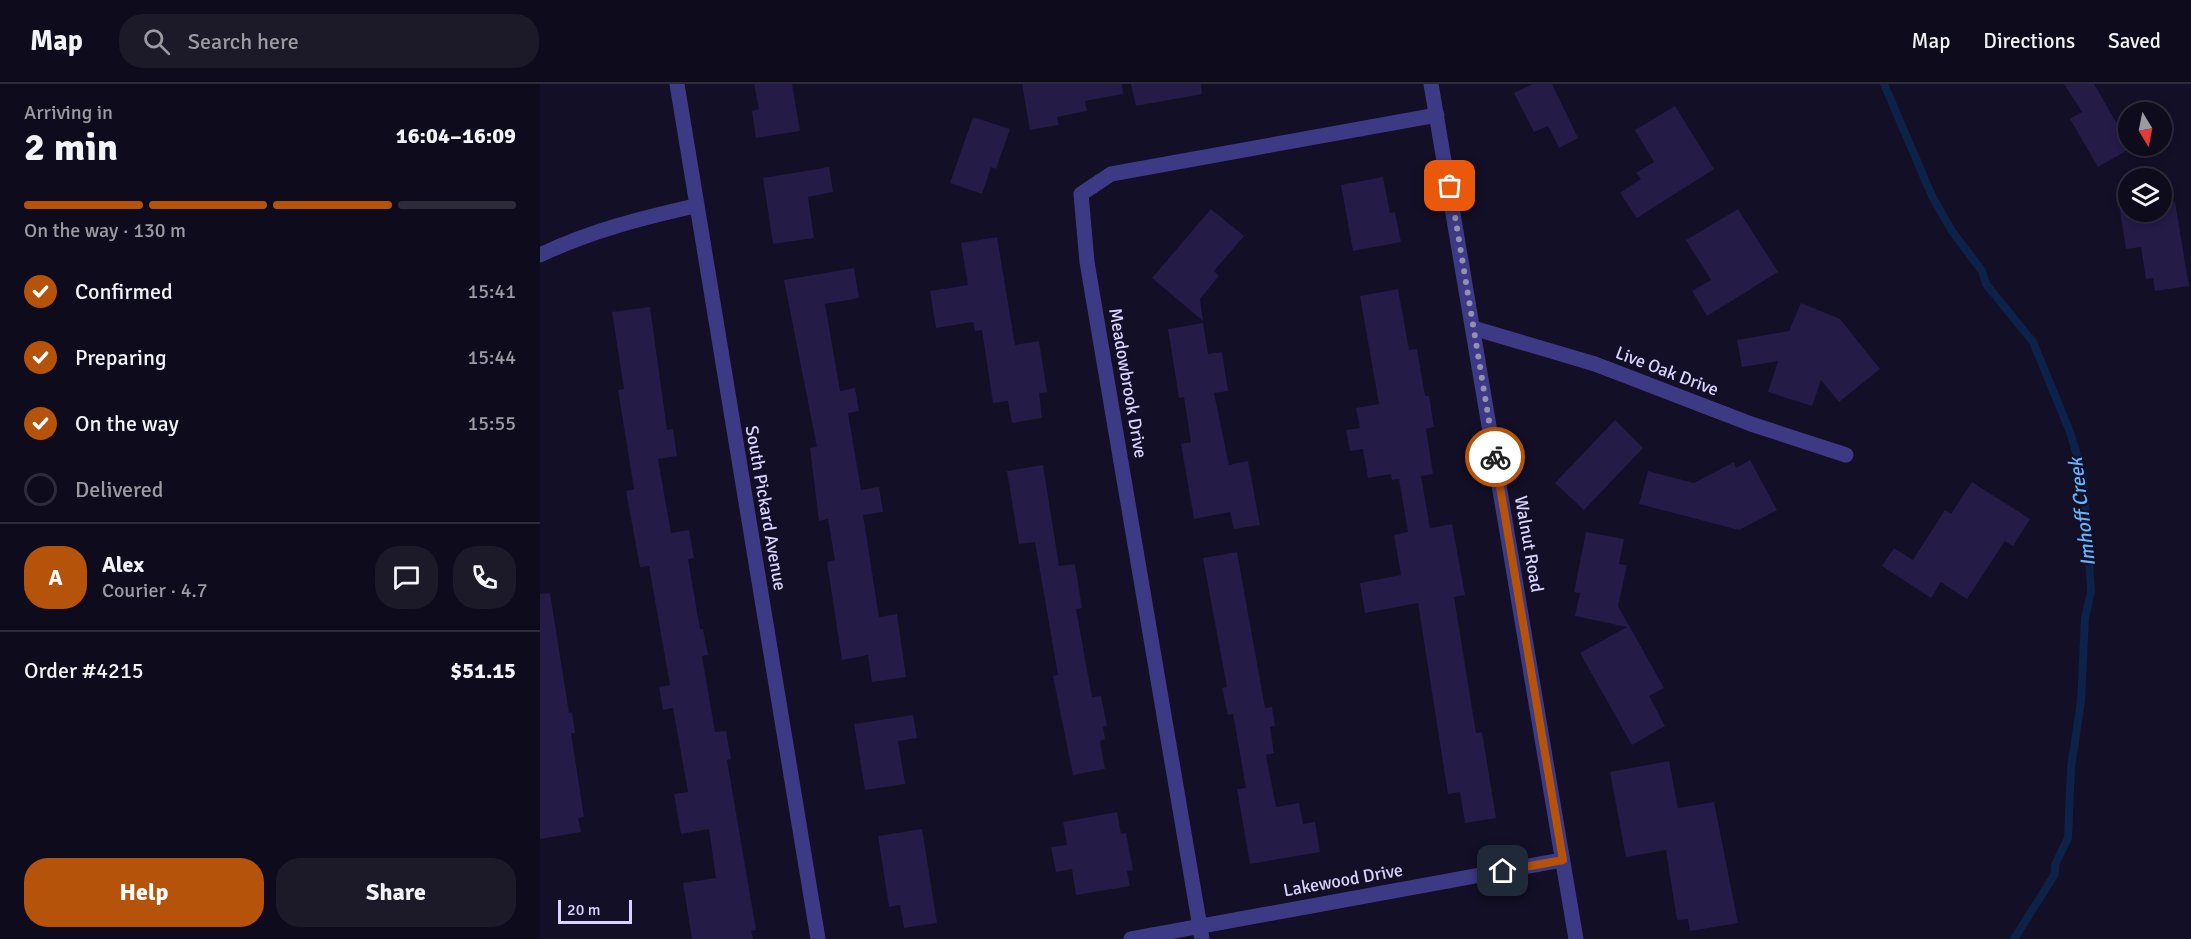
<!DOCTYPE html>
<html lang="en">
<head>
<meta charset="utf-8">
<style>
  body { margin:0; font-family:Signika,sans-serif; background:#1c1929; color:#f1f3f6; height:100vh; display:flex; flex-direction:column; font-size:22px; white-space:nowrap }
  * { box-sizing:border-box; margin:0 }
  p { font-size:20px; color:#9b9ba3 }
  .icon { flex:none; width:33px; height:33px; fill:none; stroke:currentColor; stroke-width:2; stroke-linecap:round; stroke-linejoin:round }
  .map { position:relative; flex:1; overflow:hidden }
  .drawer { display:flex; flex-direction:column; background:#0e0b1c; width:540px }
  .drawer>* { flex:none }
  .needle { width:39px; rotate:170deg }
  .fabs { position:absolute; left:1578px; top:18px; display:grid; gap:12px }
  .fabs a { display:grid; place-items:center; width:54px; height:54px; border-radius:50%; background:#0e0b1c; box-shadow:0 3px 9px #0003,0 0 0 2px #2e2b3b; font-size:30px }
  .scale { position:absolute; left:18px; bottom:15px; width:74px; box-sizing:border-box; padding-left:6px; border:3px solid #d9d4ff; border-top:0; font-size:16px; line-height:21px; white-space:nowrap; color:#d9d4ff; -webkit-text-stroke:4px #130f26; paint-order:stroke }
  .pin { position:absolute; display:grid; place-items:center; width:51px; height:51px; color:#fff; margin:-26px; border-radius:12px; box-shadow:0 3px 9px #0006 }
  .courier { position:absolute; display:grid; place-items:center; width:60px; height:60px; margin:-30px; border:4px solid #b45309; border-radius:50%; background:#fff; color:#222; box-shadow:0 2px 8px #0007 }
  .summary em { font-style:normal; font-weight:800 }
  .summary div { display:flex; flex-direction:column-reverse }
  .summary { display:flex; align-items:center; justify-content:space-between; height:102px; padding:0 24px }
  h1 { font-size:39px; font-weight:800; line-height:45px }
  .bar { display:grid; grid-template-columns:repeat(4,1fr); gap:9px 6px; align-content:center; height:72px; padding:0 24px }
  .bar i { height:8px; border-radius:4px; background:#2e2b3b }
  .bar .active { background:#b45309 }
  .bar p { grid-column:span 4 }
  .line { display:flex; align-items:center; gap:15px; padding:0 24px; border-top:2px solid #2e2b3b }
  .line div { flex:1 }
  .round { display:grid; place-items:center; flex:none; width:63px; height:63px; border-radius:24px; background:#1c1929 }
  ol { padding:0 24px; list-style:none }
  li { display:flex; align-items:center; gap:18px; height:66px }
  li p { margin-inline-start:auto }
  li .icon { padding:6px; border-radius:50%; background:#b45309; color:#fff; stroke-width:4 }
  li:last-child { color:#9b9ba3 }
  li i { width:33px; height:33px; border:3px solid #2e2b3b; border-radius:50% }
  .primary-button { display:flex; gap:12px; margin-top:auto; padding:12px 24px }
  .primary-button a { flex:1; height:69px; border-radius:24px; background:#b45309; color:#fff; font-size:24px; font-weight:800; line-height:69px; text-align:center }
  .primary-button a+a { background:#1c1929; color:#f1f3f6 }
  header { display:flex; align-items:center; gap:36px; box-sizing:border-box; height:84px; padding:0 30px; background:#0e0b1c; border-bottom:2px solid #2e2b3b }
  header strong { font-size:28px }
  nav { display:flex; gap:33px; margin-inline-start:auto; font-size:21px }
  .search { width:420px; height:54px; background:#1c1929; display:flex; align-items:center; gap:15px; box-sizing:border-box; padding:0 21px; border-radius:24px; color:#9b9ba3; font-size:22px }
  main { display:flex; flex:1; min-height:0 }
  .map>svg:first-child { display:block }
  .lines { fill:none; stroke-linecap:round; stroke-linejoin:round }
  .stream { stroke:#0c2248; stroke-width:8 }
  .building { fill:#241b47 }
  .minor { stroke:#3d3a85; stroke-width:15 }
  .done { stroke:#948fb3; stroke-width:6; stroke-dasharray:0 10.8 }
  .route { stroke:#b45309; stroke-width:8 }
  .labels { text-anchor:middle; dominant-baseline:central; stroke-width:4.5; stroke-linejoin:round; paint-order:stroke }
  .street-label { font-size:18px; fill:#d9d4ff; stroke:#130f26 }
  .water-label { font-size:20px; font-style:italic; fill:#62b6ff; stroke:#130f26 }
</style>
</head>
<body>
<header>
<strong>Map</strong>
<div class="search"><svg class="icon" aria-label="search" viewBox="0 0 24 24"><circle cx="10" cy="10" r="6"/><path d="M15 15l6 6"/></svg>Search here</div>
<nav><a>Map</a><a>Directions</a><a>Saved</a></nav>
</header>
<main>
<section class="drawer">
<div class="summary"><div><h1>2 min</h1><p>Arriving in</p></div><em>16:04–16:09</em></div>
<div class="bar"><i class="active"></i><i class="active"></i><i class="active"></i><i></i><p>On the way · 130 m</p></div>
<ol>
<li><svg class="icon" aria-label="check" viewBox="0 0 24 24"><path d="M5 12l5 5 9-10"/></svg>Confirmed<p>15:41</p></li>
<li><svg class="icon" aria-label="check" viewBox="0 0 24 24"><path d="M5 12l5 5 9-10"/></svg>Preparing<p>15:44</p></li>
<li><svg class="icon" aria-label="check" viewBox="0 0 24 24"><path d="M5 12l5 5 9-10"/></svg>On the way<p>15:55</p></li>
<li><i></i>Delivered</li>
</ol>
<div class="line" style="height:108px"><b class="round" style="background:#b45309;color:#fff">A</b><div><b>Alex</b><p>Courier · 4.7</p></div><a class="round"><svg class="icon" aria-label="chat" viewBox="0 0 24 24"><path d="M4 5h16v11H9l-5 4z"/></svg></a><a class="round"><svg class="icon" aria-label="phone" viewBox="0 0 24 24"><path d="M5 4h4l2 5-3 2q2 4 5 5l2-3 5 2v4C11 20 4 13 5 4z"/></svg></a></div>
<div class="line" style="height:78px"><div>Order #4215</div><b>$51.15</b></div>
<div class="primary-button"><a>Help</a><a>Share</a></div>
</section>
<div class="map">
<svg width="1651" height="855" viewBox="0 0 1651 855">
  <rect width="100%" height="100%" fill="#130f26"/>
  <g class="lines">
    <path class="stream" d="M1344 0 1392 112 1412 147 1442 187 1446 200 1493 258 1530 348 1543 391 1551 507 1545 534 1541 617 1531 684 1528 754 1515 781V790L1474 855"/>
  </g>
  <path class="building" d="M214 0H252L260 47 216 54 212 27 219 25Z
    M482 0H582L583 10 545 17 547 27 517 33 519 41 490 46Z
    M591 0H661L662 10 596 22Z
    M993 0H1012L1038 54 1019 64 1008 42 994 48 974 9Z
    M1524 0H1554L1591 64 1558 83 1530 35 1542 28Z
    M1135 22 1174 85 1097 134 1080 109 1101 95 1096 89 1114 78 1095 46Z
    M433 33 470 45 456 85 451 83 442 110 410 99Z
    M289 83 293 108 268 113 274 154 233 160 223 94Z
    M843 93 850 129 855 128 861 158 813 167 801 101Z
    M1635 118 1649 202 1615 207 1613 194 1606 195 1601 163 1586 165 1580 127 1622 128V120Z
    M671 125 704 152 674 187 679 192 660 215 663 237 612 194Z
    M1198 125 1238 188 1167 232 1152 207 1171 196 1146 156Z
    M457 153 475 261 499 257 507 308 499 309 502 334 472 339 468 317 453 319 442 246 435 247 433 238 396 244 390 207 428 201 421 159Z
    M314 184 319 214 285 220 300 307 315 304 319 327 308 329 321 406 339 403 343 428 323 431 339 533 357 530 366 593 332 598 328 571 302 576 287 478 295 476 288 435 279 437 270 364 277 363 244 196Z
    M858 205 869 266 877 265 885 312H889L894 343 886 345 893 390 881 392 890 444 912 440 925 511 914 513 936 649 942 648 956 734 925 739 920 708 908 710 878 519 825 529 820 499 861 491 854 451 868 448 859 395 852 396 851 390 828 394 823 365 810 367 806 346 820 344 816 324 839 320 820 212Z
    M1261 219 1300 235 1340 285 1299 318 1281 296 1272 322 1228 308 1238 277 1202 283 1197 256 1249 247Z
    M110 223 127 346 133 345 137 372 118 375 131 449 149 446 154 474 148 475 160 545H163L168 571 162 572 175 648 186 647 191 675 187 676 216 846 211 847 213 855H152L143 799 176 794 169 745 141 750 134 710 148 708 133 624 123 626 119 603 130 601 109 482 100 483 86 407 94 405 78 306 84 305 72 228Z
    M663 239 668 270 682 268 688 307 674 309 689 381 708 377 720 441 694 445 690 428 654 435 641 360 651 358 644 313 639 314 628 245Z
    M1075 336 1103 364 1044 426 1015 399Z
    M1210 376 1237 426 1199 446 1099 420 1108 387 1154 399 1194 378 1196 384Z
    M503 381 519 482 535 480 542 524 536 525 552 613 561 612 567 642 563 643 565 655 560 657 565 685 533 691 513 592 518 591 495 458 479 460 467 387Z
    M1432 398 1490 435 1473 462 1465 457 1427 515 1401 498 1391 514 1342 482 1354 464 1373 476 1405 426 1411 430Z
    M1046 448 1084 455 1079 480 1087 481 1078 522 1124 604 1109 612 1125 642 1092 661 1040 569 1087 543 1035 532 1040 509 1034 508Z
    M697 468 725 624 732 623 735 642 730 643 734 669 726 671 736 723 759 719 763 740 775 738 780 768 710 780 697 705 706 704 693 630 688 631 682 604 687 603 663 474Z
    M10 509 29 629 32 628 35 649H31L44 733 38 734 41 748 0 755V510Z
    M373 631 377 654 358 657 365 700 325 706 314 640Z
    M1129 677 1138 724 1174 718 1198 839 1150 847 1148 835 1137 836 1126 766 1086 773 1070 688Z
    M577 728 581 750 586 749 593 786 587 787 590 802 536 811 532 785 516 788 511 763 527 761 523 738Z
    M382 745 397 839 364 844 360 821 349 823 338 752Z"/>
  <g class="lines">
    <path class="minor" d="M137 0 278 855
      M891 0 1036 855
      M0 171C50 147 102 134 155 122
      M933 244 1055 280 1211 340 1306 371
      M591 855 1022 776
      M662 855 547 178 541 110 571 90 897 31"/>
  </g>
  <g class="lines">
    <path class="done" d="M910 102 955 373"/>
    <path class="route" d="M955 373 1023 776 963 787"/>
  </g>
  <g class="labels">
    <g class="street-label">
      <text transform="translate(1127 287) rotate(21)">Live Oak Drive</text>
      <text transform="translate(588 299) rotate(80)">Meadowbrook Drive</text>
      <text transform="translate(226 424) rotate(80)">South Pickard Avenue</text>
      <text transform="translate(989 460) rotate(80)">Walnut Road</text>
      <text transform="translate(803 796) rotate(-10)">Lakewood Drive</text>
    </g>
    <g class="water-label">
      <text transform="translate(1542 428) rotate(-97)">Imhoff Creek</text>
    </g>
  </g>
</svg>
<div class="fabs">
<a><svg class="needle" viewBox="-14 -14 28 28"><path d="M0-13l5 13h-10z" fill="#e53935"/><path d="M0 13l5-13h-10z" fill="#9b9ba3"/></svg></a>
<a><svg class="icon" aria-label="layers" viewBox="0 0 24 24"><path d="M12 4l9 5-9 5-9-5zM3 14l9 5 9-5"/></svg></a>
</div>
<div class="scale">20 m</div>
<div class="pin" style="left:910px;top:102px;background:#ea580c"><svg class="icon" aria-label="bag" viewBox="0 0 24 24"><path d="M5 8h14l-1 12H6zM9 8a3 3 0 0 1 6 0"/></svg></div>
<div class="pin" style="left:963px;top:787px;background:#1f2937"><svg class="icon" aria-label="home" viewBox="0 0 24 24"><path d="M3 11l9-7 9 7M6 9v11h12V9"/></svg></div>
<div class="courier" style="left:955px;top:373px"><svg class="icon" aria-label="bike" viewBox="0 0 24 24"><circle cx="6" cy="16" r="4"/><circle cx="18" cy="16" r="4"/><path d="M6 16l4-8h5l3 8M10 8l3 8H6M13 5h3"/></svg></div>
</div>
</main>
</body>
</html>
